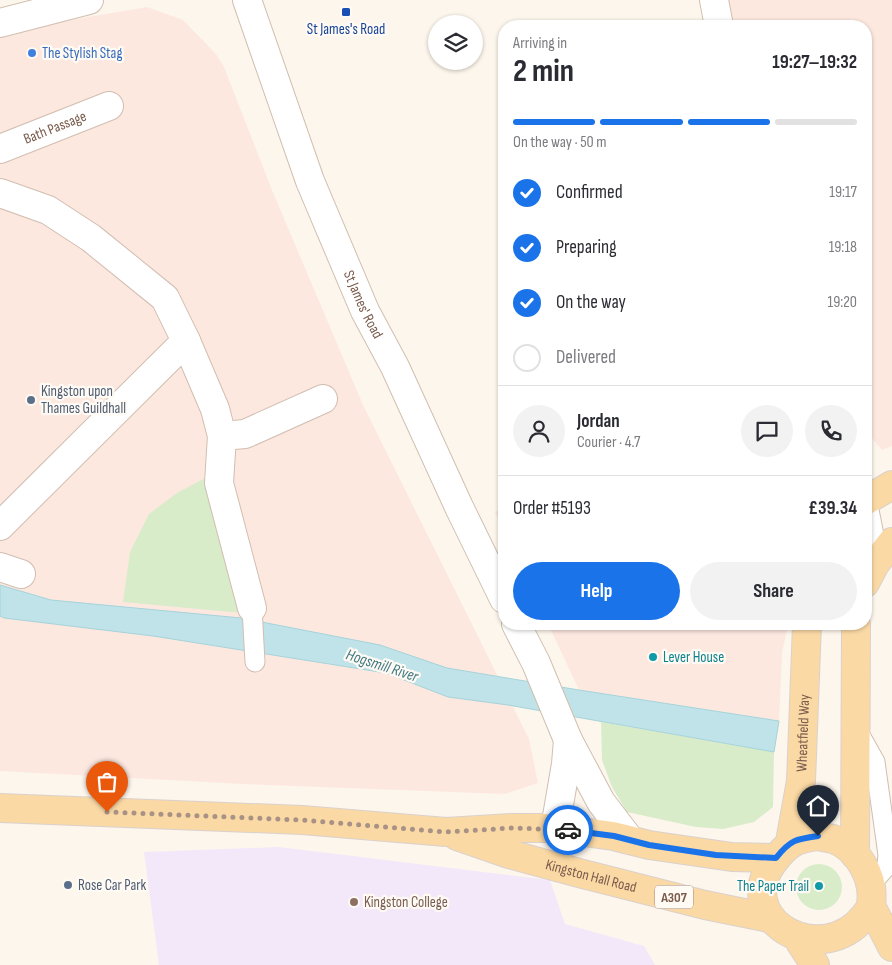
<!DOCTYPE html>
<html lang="en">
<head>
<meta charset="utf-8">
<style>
  body { margin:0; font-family:"Sofia Sans Condensed",sans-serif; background:#f2f2f3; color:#2b2b33; height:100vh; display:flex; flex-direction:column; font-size:19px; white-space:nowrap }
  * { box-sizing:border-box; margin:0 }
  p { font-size:16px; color:#7c7c81 }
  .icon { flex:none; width:28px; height:28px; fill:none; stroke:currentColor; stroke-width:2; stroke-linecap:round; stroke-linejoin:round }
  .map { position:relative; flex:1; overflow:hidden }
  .panel { position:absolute; left:498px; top:20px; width:374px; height:610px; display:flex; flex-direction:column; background:#fff; border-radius:20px; box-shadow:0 1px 4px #0004 }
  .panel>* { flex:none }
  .controls { position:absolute; left:428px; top:15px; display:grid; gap:10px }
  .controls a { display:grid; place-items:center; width:55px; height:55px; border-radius:50%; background:#fff; box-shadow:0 1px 4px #0004; font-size:25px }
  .pin { position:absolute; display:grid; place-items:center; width:42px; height:42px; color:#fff; margin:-51px -21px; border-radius:50% 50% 50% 0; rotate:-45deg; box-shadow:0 0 5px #0007 }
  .pin .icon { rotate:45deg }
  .courier { position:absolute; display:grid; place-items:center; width:50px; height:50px; margin:-25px; border:4px solid #1a73e8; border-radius:50%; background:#fff; color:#222; box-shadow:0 1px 6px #0007 }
  .overview em { font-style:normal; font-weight:700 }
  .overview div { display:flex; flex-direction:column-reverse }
  .overview { display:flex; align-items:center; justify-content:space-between; height:85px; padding:0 15px }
  h1 { font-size:32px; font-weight:700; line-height:38px }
  .bar { display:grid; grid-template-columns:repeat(4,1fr); gap:8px 5px; align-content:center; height:60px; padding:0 15px }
  .bar i { height:6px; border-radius:4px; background:#e1e1e2 }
  .bar .current { background:#1a73e8 }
  .bar p { grid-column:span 4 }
  .line { display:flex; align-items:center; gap:12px; padding:0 15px; border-top:1px solid #e1e1e2 }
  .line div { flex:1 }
  .round { display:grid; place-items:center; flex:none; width:52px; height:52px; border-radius:26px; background:#f2f2f3 }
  ol { padding:0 15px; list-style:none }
  li { display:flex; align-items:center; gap:15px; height:55px }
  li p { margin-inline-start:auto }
  li .icon { padding:5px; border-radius:50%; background:#1a73e8; color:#fff; stroke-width:4 }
  li:last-child { color:#7c7c81 }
  li i { width:28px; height:28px; border:2px solid #e1e1e2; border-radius:50% }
  .primary-button { display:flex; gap:10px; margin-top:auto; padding:10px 15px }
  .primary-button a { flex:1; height:58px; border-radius:30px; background:#1a73e8; color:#fff; font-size:20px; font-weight:700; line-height:58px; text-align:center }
  .primary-button a+a { background:#f2f2f3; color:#2b2b33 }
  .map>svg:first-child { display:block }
  .commercial { fill:#fde8e0 }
  .education { fill:#f3e8fa }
  .green { fill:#d8ecc9 }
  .water { fill:#bfe3e8; stroke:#a5d3da }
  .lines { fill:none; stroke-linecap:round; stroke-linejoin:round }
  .service-casing { stroke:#d1beb0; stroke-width:21 }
  .minor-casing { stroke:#d1beb0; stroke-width:30 }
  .primary-casing { stroke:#dad1cd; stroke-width:30 }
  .service { stroke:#fff; stroke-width:19 }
  .minor { stroke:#fff; stroke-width:28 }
  .primary { stroke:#fbd9a5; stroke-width:28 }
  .done { stroke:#a89285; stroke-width:5; stroke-dasharray:0 9 }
  .route { stroke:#1a73e8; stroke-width:6 }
  .transit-dot { fill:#1a4fb4; stroke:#fffaf3; stroke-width:2 }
  .shop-dot { fill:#3f7fe0; stroke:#fffaf3; stroke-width:2 }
  .service-dot { fill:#5c6f8a; stroke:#fffaf3; stroke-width:2 }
  .culture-dot { fill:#0f9aa8; stroke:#fffaf3; stroke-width:2 }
  .education-dot { fill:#8d6e63; stroke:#fffaf3; stroke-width:2 }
  .labels { text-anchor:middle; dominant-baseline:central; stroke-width:4.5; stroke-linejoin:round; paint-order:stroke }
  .shield { fill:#fffaf3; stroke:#a28b7f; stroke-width:1 }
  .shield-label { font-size:14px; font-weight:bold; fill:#7a5c4d }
  .transit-label { font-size:15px; fill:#164399; stroke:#fffaf3 }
  .shop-label { font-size:15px; fill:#366cbe; stroke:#fffaf3; text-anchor:start }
  .street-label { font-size:15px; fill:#7a5c4d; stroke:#fffaf3 }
  .service-label { font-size:15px; fill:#4e5e75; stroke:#fffaf3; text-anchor:start }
  .culture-label { font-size:15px; fill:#0d838f; stroke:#fffaf3; text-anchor:start }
  .education-label { font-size:15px; fill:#785e54; stroke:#fffaf3; text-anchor:start }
  .water-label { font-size:16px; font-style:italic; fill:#437c86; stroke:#fffaf3 }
</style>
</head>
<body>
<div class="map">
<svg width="892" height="965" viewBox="0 0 892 965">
  <rect width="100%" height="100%" fill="#fdf6ec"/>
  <path class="commercial" d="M725 0H892V446L882 450 865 430V26H731Z
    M147 7 183 20 216 54 224 67 272 190 363 405 529 739 538 783 505 794 243 784 0 771V38L59 22Z
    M504 508V531L495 512Z
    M548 624H788L782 653 779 721 579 690Z"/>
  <path class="education" d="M279 847 550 880 565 924 644 946 655 965H159L144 852Z"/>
  <path class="green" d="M207 477 242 613 123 602 130 552 149 514 177 493Z
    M601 722 774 752 773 807 754 822 723 829 696 827 627 812 612 787 602 760Z
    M796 887a23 23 0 1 1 46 0a23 23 0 1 1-46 0Z"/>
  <path class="water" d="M0 585 51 600 241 618 380 645 447 668 579 690 779 721 774 752 508 705 448 697 386 673 153 636 4 618 0 616Z"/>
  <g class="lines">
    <defs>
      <path id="service" d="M252 608 255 662
        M857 730 875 762 888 855 887 866 871 884"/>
      <g id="minor">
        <path id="s1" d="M247 0 310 181 365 311 395 367 459 507 504 599"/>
        <path d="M714 0 719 26"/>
        <path d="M0 23 89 0"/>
        <path id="s2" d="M0 149 109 106"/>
        <path d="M0 193 48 210 91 238 165 298 186 341 215 409 222 436 219 483 252 608"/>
        <path d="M222 436 245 434 323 399"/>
        <path d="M865 513 875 564"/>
        <path d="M0 526 186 341"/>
        <path d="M0 567 21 574"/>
        <path d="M516 624 536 663 568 740 601 802 630 840"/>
        <path d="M555 828 566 764 568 740"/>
      </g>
      <g id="primary">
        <path d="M865 501 892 485"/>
        <path d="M865 583 875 564 892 542"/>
        <path d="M0 808 302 820 446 832 512 828H555L613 836 649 845 732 857 776 858"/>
        <path id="s3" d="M457 836 509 854 579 873 705 905 769 918"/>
        <path d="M818 836C823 837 828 838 833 839 858 848 875 878 871 904 870 911 861 920 856 925 808 965 733 914 774 861 788 843 795 839 818 836Z"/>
        <path id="s4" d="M790 842 801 781 807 624"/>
        <path d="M855 855 856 624"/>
        <path d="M871 906 892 947"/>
        <path d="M800 942 815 965"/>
      </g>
    </defs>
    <use href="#service" class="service-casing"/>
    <use href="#minor" class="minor-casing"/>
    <use href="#primary" class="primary-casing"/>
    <use href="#service" class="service"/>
    <use href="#minor" class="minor"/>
    <use href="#primary" class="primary"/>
  </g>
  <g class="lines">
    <path class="done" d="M107 812 302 820 446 832 512 828 568 830"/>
    <path class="route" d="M568 830 614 836 649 845 716 855 776 858C790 840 796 839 818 836"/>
  </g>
  <rect class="transit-dot" x="341" y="7" width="10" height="10" rx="2.5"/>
  <circle class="shop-dot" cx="32" cy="53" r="5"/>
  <g class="service-dot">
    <circle cx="31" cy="400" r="5"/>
    <circle cx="68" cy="885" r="5"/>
  </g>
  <g class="culture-dot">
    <circle cx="653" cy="657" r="5"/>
    <circle cx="819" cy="886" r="5"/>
  </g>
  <circle class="education-dot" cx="354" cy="902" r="5"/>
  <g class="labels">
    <rect class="shield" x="655" y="885.5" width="38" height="23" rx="4"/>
    <g class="shield-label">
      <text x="674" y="897">A307</text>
    </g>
    <g class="transit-label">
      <text x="346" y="29">St James's Road</text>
    </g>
    <g class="shop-label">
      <text x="42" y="53">The Stylish Stag</text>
    </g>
    <g class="street-label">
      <text stroke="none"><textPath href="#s2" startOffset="59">Bath Passage</textPath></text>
      <text stroke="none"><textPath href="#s1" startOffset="326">St James' Road</textPath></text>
      <text stroke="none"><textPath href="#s4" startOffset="110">Wheatfield Way</textPath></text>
      <text stroke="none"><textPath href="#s3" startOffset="140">Kingston Hall Road</textPath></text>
    </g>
    <g class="service-label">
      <text x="41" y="391">Kingston upon<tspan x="41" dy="17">Thames Guildhall</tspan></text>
      <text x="78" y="885">Rose Car Park</text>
    </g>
    <g class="culture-label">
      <text x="663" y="657">Lever House</text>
      <text x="809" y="886" text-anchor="end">The Paper Trail</text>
    </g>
    <g class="education-label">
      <text x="364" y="902">Kingston College</text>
    </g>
    <g class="water-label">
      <text transform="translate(382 666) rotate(18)">Hogsmill River</text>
    </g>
  </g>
</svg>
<div class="controls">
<a><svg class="icon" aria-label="layers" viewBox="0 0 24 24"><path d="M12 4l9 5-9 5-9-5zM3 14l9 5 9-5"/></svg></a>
</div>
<div class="pin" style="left:107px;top:812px;background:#ea580c"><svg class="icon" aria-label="bag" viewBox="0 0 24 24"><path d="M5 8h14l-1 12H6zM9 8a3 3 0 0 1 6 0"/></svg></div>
<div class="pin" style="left:818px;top:836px;background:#1f2937"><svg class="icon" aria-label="home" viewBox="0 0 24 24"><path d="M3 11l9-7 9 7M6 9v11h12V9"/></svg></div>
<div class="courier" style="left:568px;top:830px"><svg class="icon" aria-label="car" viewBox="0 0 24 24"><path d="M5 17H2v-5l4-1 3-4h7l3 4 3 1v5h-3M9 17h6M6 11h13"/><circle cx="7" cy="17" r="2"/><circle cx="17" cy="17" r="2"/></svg></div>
<section class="panel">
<div class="overview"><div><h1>2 min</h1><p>Arriving in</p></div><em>19:27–19:32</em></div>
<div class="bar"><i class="current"></i><i class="current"></i><i class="current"></i><i></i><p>On the way · 50 m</p></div>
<ol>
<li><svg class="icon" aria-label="check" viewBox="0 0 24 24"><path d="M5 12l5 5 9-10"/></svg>Confirmed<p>19:17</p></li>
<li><svg class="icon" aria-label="check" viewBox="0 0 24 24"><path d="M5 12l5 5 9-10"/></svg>Preparing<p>19:18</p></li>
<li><svg class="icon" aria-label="check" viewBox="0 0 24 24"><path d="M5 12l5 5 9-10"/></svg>On the way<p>19:20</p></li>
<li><i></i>Delivered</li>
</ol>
<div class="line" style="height:90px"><a class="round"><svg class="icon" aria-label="person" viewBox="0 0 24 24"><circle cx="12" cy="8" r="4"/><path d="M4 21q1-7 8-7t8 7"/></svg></a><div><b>Jordan</b><p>Courier · 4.7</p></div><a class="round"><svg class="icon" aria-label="chat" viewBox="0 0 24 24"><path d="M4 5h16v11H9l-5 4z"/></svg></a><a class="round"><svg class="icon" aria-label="phone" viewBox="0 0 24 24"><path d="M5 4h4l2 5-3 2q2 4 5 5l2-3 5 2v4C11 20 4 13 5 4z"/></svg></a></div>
<div class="line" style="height:65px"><div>Order #5193</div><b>£39.34</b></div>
<div class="primary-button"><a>Help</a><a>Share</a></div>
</section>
</div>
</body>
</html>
